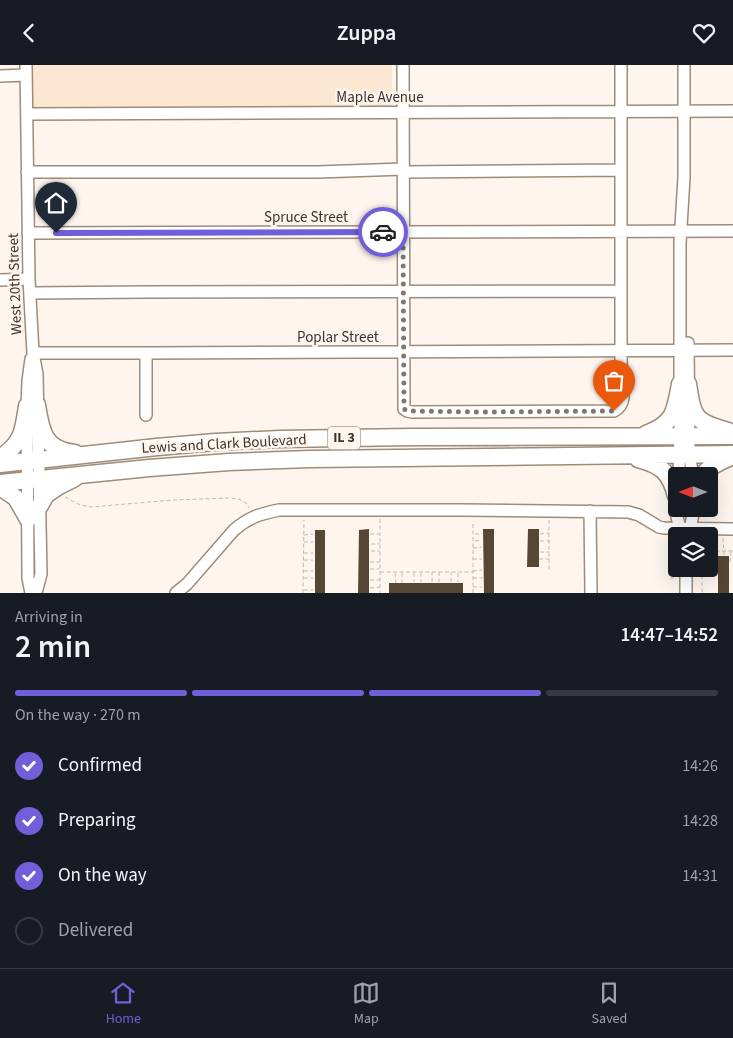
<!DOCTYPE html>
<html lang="en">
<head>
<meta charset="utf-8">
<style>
  body { margin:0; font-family:"Source Sans 3",sans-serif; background:#20242c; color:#f1f3f6; height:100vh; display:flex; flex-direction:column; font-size:19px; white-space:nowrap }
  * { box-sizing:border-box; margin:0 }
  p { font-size:16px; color:#9ea1a6 }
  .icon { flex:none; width:28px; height:28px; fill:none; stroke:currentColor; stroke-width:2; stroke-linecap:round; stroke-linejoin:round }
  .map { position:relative; height:528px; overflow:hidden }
  .side { display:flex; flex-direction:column; background:#171b24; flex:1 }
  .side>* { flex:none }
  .needle { width:32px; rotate:270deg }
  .buttons { position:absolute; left:668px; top:402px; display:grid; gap:10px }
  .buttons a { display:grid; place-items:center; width:50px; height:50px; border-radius:5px; background:#171b24; box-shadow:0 5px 20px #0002; font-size:25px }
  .pin { position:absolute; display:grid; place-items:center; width:42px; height:42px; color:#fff; margin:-51px -21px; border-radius:50% 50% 50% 0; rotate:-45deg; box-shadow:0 0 5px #0007 }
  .pin .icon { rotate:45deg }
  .courier { position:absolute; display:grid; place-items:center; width:50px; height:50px; margin:-25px; border:4px solid #715ed8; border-radius:50%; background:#fff; color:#222; box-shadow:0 1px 6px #0007 }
  .summary em { font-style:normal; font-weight:600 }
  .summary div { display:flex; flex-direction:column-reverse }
  .summary { display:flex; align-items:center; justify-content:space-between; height:85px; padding:0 15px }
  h1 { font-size:32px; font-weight:600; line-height:38px }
  .bar { display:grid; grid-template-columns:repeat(4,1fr); gap:8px 5px; align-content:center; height:60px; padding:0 15px }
  .bar i { height:6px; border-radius:4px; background:#363941 }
  .bar .on { background:#715ed8 }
  .bar p { grid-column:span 4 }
  ol { padding:0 15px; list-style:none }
  li { display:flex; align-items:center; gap:15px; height:55px }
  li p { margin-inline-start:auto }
  li .icon { padding:5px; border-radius:50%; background:#715ed8; color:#fff; stroke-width:4 }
  li:last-child { color:#9ea1a6 }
  li i { width:28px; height:28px; border:2px solid #363941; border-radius:50% }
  header { display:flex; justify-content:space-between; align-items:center; height:65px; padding:0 15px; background:#171b24; font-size:22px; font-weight:600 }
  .dock { display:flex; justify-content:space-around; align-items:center; height:70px; border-top:1px solid #363941; background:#171b24; font-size:14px; color:#9ea1a6 }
  .dock a { display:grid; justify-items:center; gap:2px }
  .dock .on { color:#715ed8 }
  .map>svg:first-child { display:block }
  .built { fill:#fce8d2 }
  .building { fill:#564634 }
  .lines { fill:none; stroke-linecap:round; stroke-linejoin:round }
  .minor-casing { stroke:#9e8c78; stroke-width:14 }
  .highway-casing { stroke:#9e8c78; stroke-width:19 }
  .path { stroke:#c2bab2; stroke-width:1; stroke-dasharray:4 2.5; stroke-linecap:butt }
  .minor { stroke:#fff; stroke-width:11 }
  .highway { stroke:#fff; stroke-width:16 }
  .done { stroke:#807870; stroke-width:5; stroke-dasharray:0 9 }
  .route { stroke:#715ed8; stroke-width:6 }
  .labels { text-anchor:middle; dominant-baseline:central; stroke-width:5; stroke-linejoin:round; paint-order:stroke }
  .shield { fill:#fef6ee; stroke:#766e66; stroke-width:1 }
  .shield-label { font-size:14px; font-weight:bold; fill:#3c342c }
  .street-label { font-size:15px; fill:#3c342c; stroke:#fef6ee }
</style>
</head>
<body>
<header><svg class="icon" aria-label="back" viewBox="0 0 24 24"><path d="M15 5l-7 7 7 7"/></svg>Zuppa<svg class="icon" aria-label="heart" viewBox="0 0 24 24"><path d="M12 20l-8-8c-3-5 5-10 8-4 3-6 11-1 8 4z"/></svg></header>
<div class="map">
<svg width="733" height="528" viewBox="0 0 733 528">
  <rect width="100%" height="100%" fill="#fef6ee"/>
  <path class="built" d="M32 0H392V42H33Z"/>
  <path class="building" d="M369 464V528H358L359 465Z
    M483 464H494V528H484Z
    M528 464H539V502H527Z
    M315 465H325V528H315Z
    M718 491H729V528H718Z
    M389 518H463V528H389Z"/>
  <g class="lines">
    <defs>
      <path id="minor" d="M26 0 29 214 33 288 37 309 41 509 36 528
        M403 0 404 344 407 346 412 347 614 346C620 343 622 339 623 333L621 295V0
        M0 11 26 10
        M27 49 733 46
        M27 107H318L403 104
        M403 107 621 105
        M28 168 733 166
        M0 215 29 214
        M30 228 147 227 621 226
        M688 278 689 389 693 411
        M33 288H146L733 285
        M146 288V350
        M31 294 28 316 27 341 28 513 31 528
        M679 411 680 362V178L684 112V0
        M676 428 675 444 682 471
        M590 446 591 528
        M689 470 694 444
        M686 504V528
        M176 528 187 519 234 465C249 452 260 449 279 445H460L628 447 639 450 659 462 664 463 733 464"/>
      <path id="highway" d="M688 319C693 352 694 357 728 366
        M37 340C41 366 44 385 75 388
        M646 369C675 358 675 346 680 319
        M0 393C23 377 23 367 27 341
        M638 394C661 400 670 407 676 431
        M0 399 157 382 215 377 280 374 412 372 733 371
        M702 411C709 401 722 396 733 391
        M0 418 149 403 229 397 310 394 733 389
        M0 422 16 433 28 454
        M39 442 46 430 59 421 75 413"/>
    </defs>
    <use href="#minor" class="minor-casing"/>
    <use href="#highway" class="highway-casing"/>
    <path class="path" d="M65 432 80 440 91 442 173 435 228 433 239 434 247 439 249 443
      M380 454V528
      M549 455V507
      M370 469H379
      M475 469H482
      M540 469 549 468
      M304 470 313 469
      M723 473 724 490
      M475 476 481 475
      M540 476H549
      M304 477H313
      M371 479H380
      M473 483 482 482
      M371 486H380
      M709 486H733
      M540 487H549
      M304 488H313
      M473 494H482
      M539 494H549
      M304 495H313
      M370 497H380
      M730 497 731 486
      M370 504H379
      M702 504V525L703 528
      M304 506H313
      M473 506 482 505
      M380 507H473
      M439 507V517
      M696 507H717
      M395 508 396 518
      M402 508V518
      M414 508V517
      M421 508V517
      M458 508V517
      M304 513H313
      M473 513H483
      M670 513H677
      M370 515H380
      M432 517V507
      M451 517V508
      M473 522H482
      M370 523 380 522
      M304 525H313
      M303 528 304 455
      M473 528V456"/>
    <use href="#minor" class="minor"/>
    <use href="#highway" class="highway"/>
  </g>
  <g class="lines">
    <path class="done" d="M383 167H403L404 344 407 346 486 347 614 346"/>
    <path class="route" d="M56 168 383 167"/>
  </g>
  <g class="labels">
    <rect class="shield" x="328" y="361.5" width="32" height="23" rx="4"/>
    <g class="shield-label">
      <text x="344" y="373">IL 3</text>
    </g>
    <g class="street-label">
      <text x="380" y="32">Maple Avenue</text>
      <text x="306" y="152">Spruce Street</text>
      <text transform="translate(15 219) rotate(-92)">West 20th Street</text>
      <text x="338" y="272">Poplar Street</text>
      <text transform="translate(224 379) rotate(-3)">Lewis and Clark Boulevard</text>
    </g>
  </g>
</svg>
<div class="buttons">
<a><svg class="needle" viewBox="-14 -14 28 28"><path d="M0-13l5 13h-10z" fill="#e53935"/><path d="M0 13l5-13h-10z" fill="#9ea1a6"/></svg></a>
<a><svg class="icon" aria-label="layers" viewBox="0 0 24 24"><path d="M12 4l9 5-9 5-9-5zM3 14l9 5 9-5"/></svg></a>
</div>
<div class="pin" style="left:614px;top:346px;background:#ea580c"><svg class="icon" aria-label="bag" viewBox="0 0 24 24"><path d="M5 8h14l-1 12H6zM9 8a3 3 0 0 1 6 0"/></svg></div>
<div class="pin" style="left:56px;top:168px;background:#1f2937"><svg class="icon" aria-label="home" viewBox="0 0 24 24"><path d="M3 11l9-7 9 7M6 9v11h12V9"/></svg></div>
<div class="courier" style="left:383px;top:167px"><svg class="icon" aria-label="car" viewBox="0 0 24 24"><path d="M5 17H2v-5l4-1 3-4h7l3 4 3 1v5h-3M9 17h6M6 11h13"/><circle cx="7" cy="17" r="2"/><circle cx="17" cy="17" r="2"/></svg></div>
</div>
<section class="side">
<div class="summary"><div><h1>2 min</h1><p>Arriving in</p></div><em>14:47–14:52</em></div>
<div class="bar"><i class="on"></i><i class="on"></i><i class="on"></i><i></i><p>On the way · 270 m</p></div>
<ol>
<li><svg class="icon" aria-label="check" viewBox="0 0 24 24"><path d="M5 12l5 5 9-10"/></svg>Confirmed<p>14:26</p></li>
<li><svg class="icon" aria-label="check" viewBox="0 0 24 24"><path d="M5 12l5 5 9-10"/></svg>Preparing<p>14:28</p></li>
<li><svg class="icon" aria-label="check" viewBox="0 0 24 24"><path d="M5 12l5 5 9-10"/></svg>On the way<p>14:31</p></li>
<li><i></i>Delivered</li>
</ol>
</section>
<nav class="dock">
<a class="on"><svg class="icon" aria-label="home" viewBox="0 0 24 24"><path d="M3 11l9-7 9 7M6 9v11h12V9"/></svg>Home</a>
<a><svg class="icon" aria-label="map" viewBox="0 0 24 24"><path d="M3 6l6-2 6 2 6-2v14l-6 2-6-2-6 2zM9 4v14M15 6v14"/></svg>Map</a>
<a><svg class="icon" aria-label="saved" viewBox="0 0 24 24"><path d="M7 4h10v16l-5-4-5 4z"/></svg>Saved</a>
</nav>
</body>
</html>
